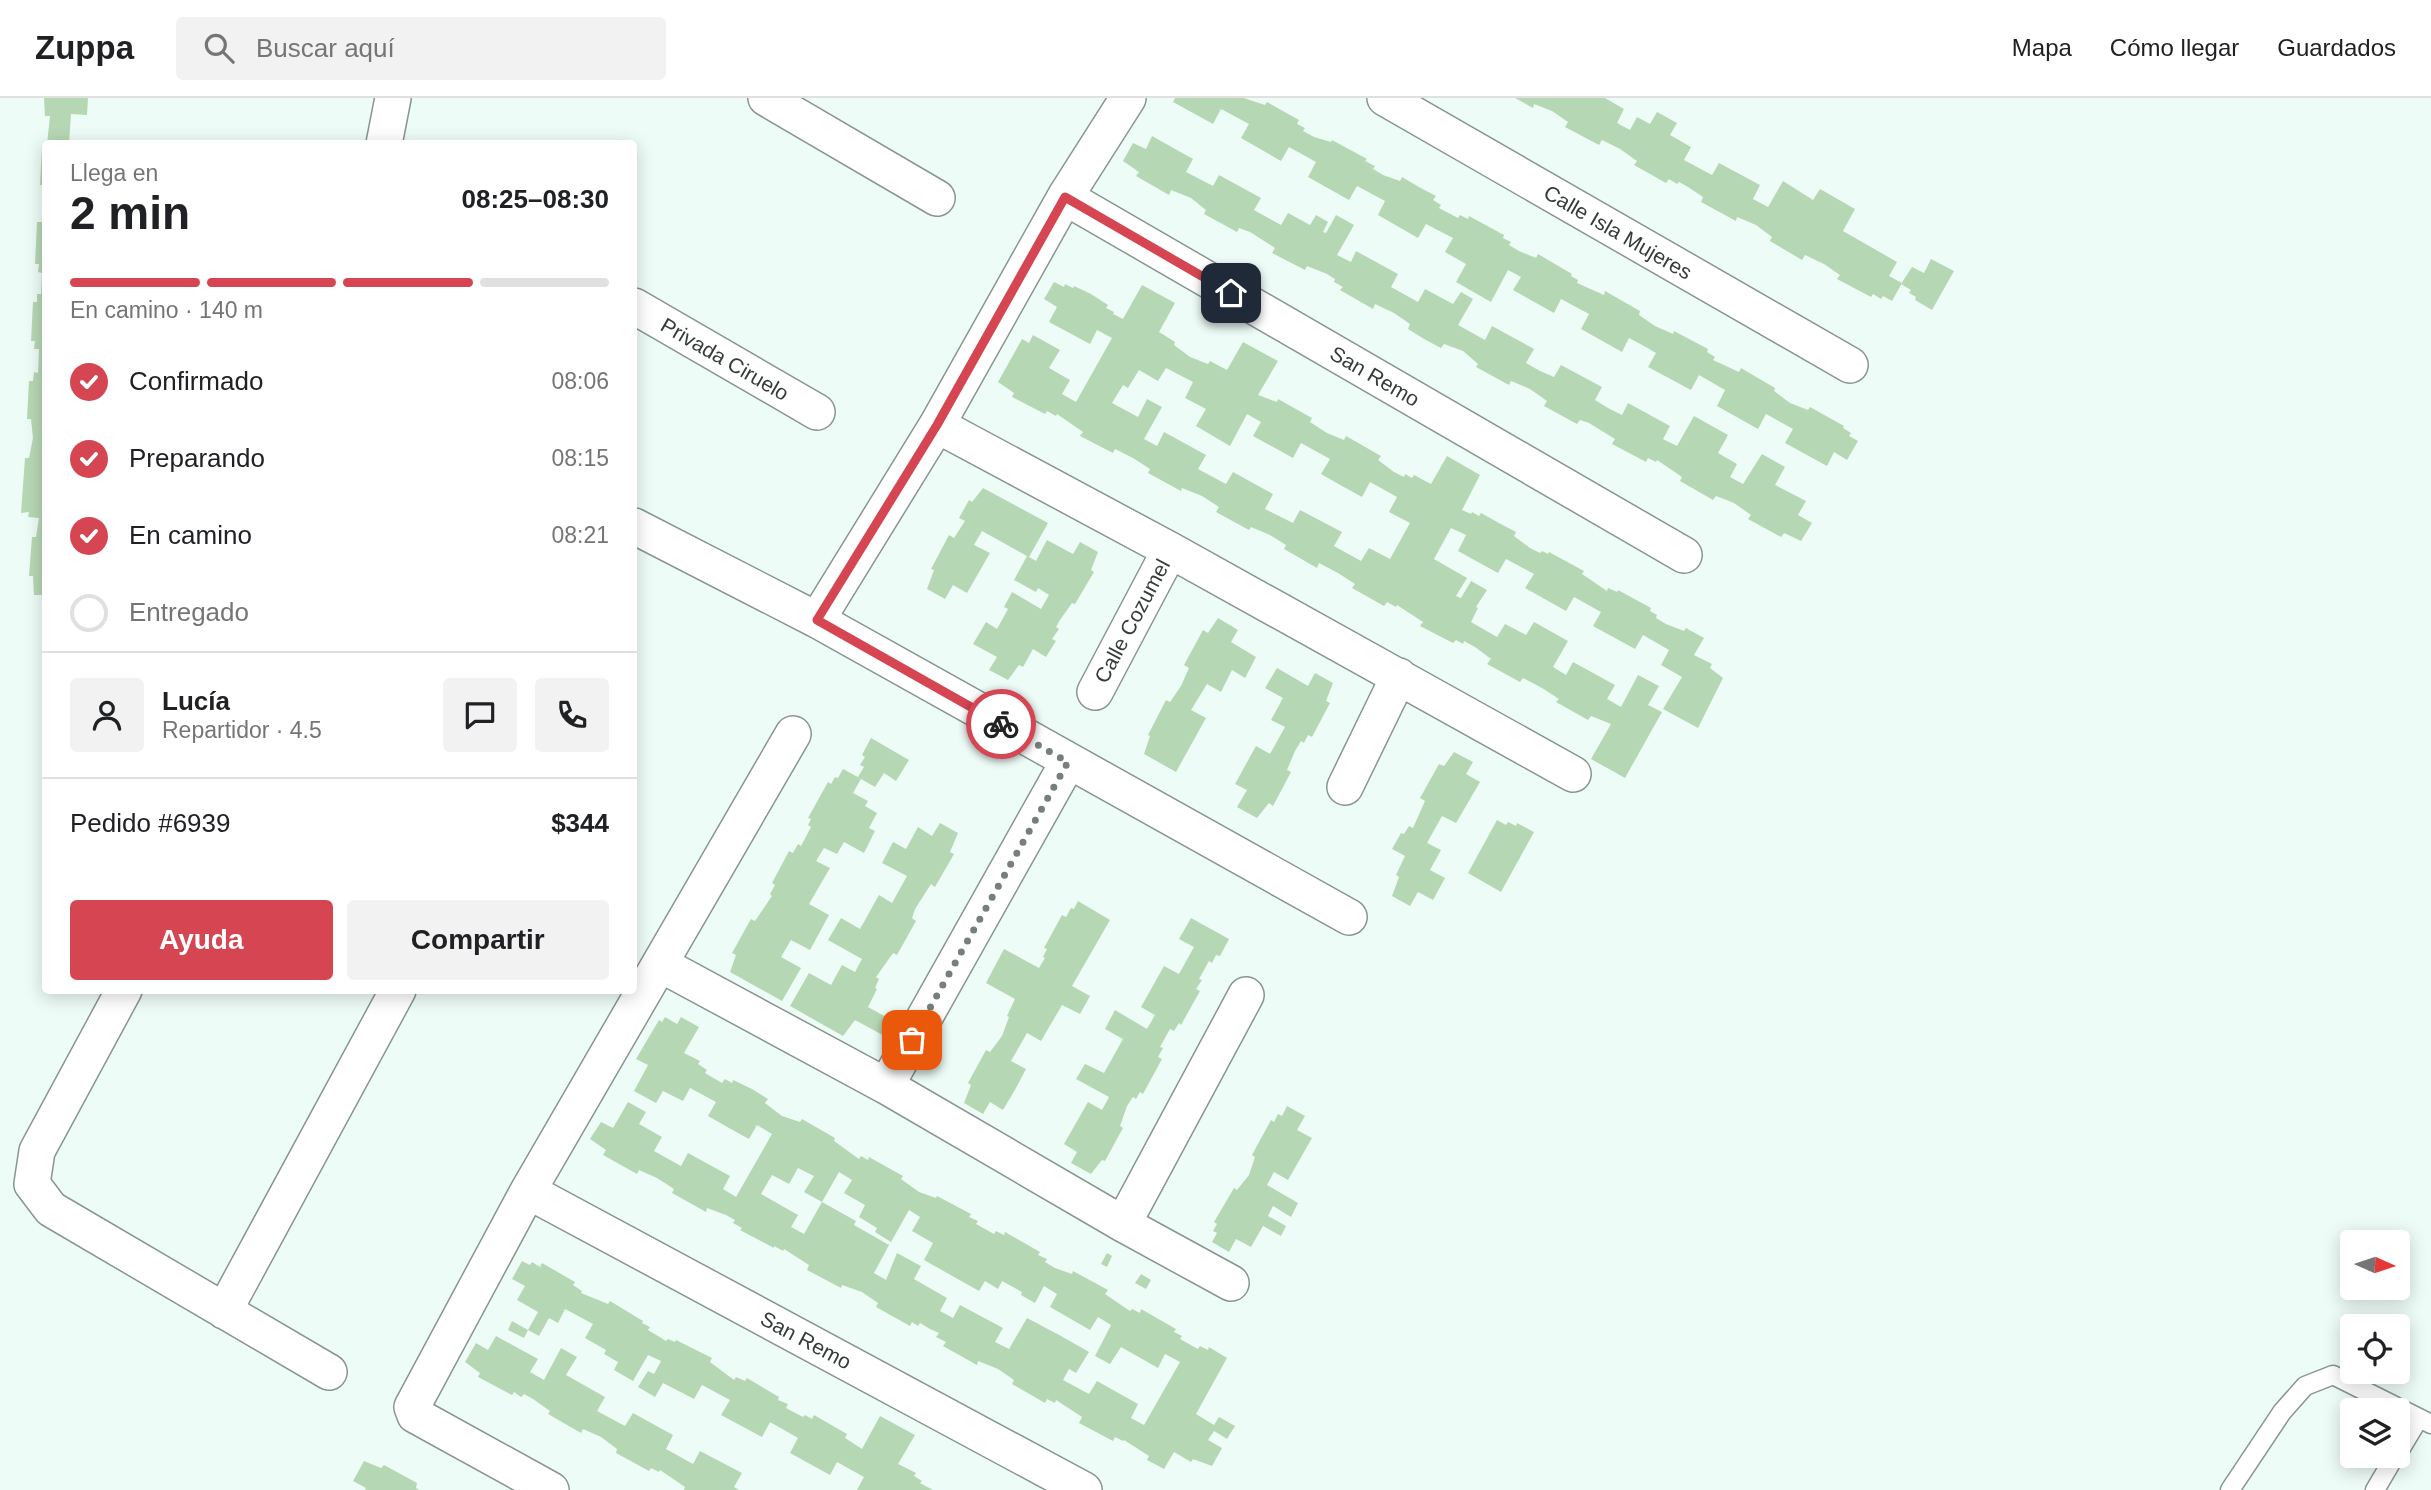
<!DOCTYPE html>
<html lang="es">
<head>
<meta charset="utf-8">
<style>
  body { margin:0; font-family:Helvetica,sans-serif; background:#f2f2f2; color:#202124; height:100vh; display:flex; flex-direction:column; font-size:26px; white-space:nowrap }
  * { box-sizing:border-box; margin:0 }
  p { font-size:23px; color:#757577 }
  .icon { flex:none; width:38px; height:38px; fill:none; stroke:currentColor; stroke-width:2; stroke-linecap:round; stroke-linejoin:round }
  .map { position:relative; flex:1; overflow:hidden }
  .side { position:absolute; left:42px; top:42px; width:595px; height:854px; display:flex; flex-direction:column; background:#fff; border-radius:7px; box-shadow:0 4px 18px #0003 }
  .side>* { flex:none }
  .needle { width:46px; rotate:93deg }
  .tools { position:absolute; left:2340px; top:1132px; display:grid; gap:14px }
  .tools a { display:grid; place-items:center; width:70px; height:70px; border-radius:7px; background:#fff; box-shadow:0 4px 18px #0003; font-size:35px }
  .pin { position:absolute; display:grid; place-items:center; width:60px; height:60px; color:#fff; margin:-30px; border-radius:14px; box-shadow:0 4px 10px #0006 }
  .courier { position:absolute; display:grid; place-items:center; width:70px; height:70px; margin:-35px; border:5px solid #d54552; border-radius:50%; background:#fff; color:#222; box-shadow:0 2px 9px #0007 }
  .overview em { font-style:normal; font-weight:700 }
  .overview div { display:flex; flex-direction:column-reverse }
  .overview { display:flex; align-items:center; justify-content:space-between; height:119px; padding:0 28px }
  h1 { font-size:46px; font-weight:700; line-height:52px }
  .bar { display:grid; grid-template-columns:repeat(4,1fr); gap:10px 7px; align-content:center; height:84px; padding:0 28px }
  .bar i { height:9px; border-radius:5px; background:#e0e0e0 }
  .bar .current { background:#d54552 }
  .bar p { grid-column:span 4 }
  .line { display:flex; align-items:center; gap:18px; padding:0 28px; border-top:2px solid #e0e0e0 }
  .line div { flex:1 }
  .round { display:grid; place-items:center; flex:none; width:74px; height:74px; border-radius:7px; background:#f2f2f2 }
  ol { padding:0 28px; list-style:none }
  li { display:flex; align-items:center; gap:21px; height:77px }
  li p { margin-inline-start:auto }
  li .icon { padding:7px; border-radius:50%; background:#d54552; color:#fff; stroke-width:4 }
  li:last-child { color:#757577 }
  li i { width:38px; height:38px; border:4px solid #e0e0e0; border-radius:50% }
  .cta { display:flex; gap:14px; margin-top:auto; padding:14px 28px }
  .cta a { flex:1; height:80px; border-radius:7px; background:#d54552; color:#fff; font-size:28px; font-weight:700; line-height:80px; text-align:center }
  .cta a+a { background:#f2f2f2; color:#202124 }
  header { display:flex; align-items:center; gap:42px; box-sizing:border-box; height:98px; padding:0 35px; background:#fff; border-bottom:2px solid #e0e0e0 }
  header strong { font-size:33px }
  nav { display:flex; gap:38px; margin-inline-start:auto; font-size:24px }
  .search { width:490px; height:63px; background:#f2f2f2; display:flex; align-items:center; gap:18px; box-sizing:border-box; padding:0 24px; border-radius:7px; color:#757577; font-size:26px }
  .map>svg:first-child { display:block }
  .building { fill:#b6d7b4; fill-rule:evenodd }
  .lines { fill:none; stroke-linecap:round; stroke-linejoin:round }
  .service-casing { stroke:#899591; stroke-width:21 }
  .minor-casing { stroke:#899591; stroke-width:38 }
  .service { stroke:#fff; stroke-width:18 }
  .minor { stroke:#fff; stroke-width:35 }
  .done { stroke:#767f7c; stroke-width:7; stroke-dasharray:0 12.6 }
  .route { stroke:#d54552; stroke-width:9 }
  .labels { text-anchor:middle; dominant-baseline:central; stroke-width:7; stroke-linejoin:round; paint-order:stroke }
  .street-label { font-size:21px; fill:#353b39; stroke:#fff }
</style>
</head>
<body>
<header>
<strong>Zuppa</strong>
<div class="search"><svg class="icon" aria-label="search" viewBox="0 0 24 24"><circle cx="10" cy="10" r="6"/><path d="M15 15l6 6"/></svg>Buscar aquí</div>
<nav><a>Mapa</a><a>Cómo llegar</a><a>Guardados</a></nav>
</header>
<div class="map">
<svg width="2431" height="1392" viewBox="0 0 2431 1392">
  <rect width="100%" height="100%" fill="#eefcf7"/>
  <path class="building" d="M44 0H88L87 17 71 16 69 46H47L50 18H45Z
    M1175 0H1244L1265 7 1267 4 1299 22 1297 26 1305 30 1303 33 1314 39 1331 44 1332 42 1367 61 1365 63 1375 68 1373 71 1383 77 1400 83 1402 79 1419 89 1436 98 1433 102 1441 107 1439 110 1458 120 1460 117 1468 121 1469 118 1504 137 1503 140 1511 144 1509 147 1519 153 1536 160 1538 156 1572 176 1571 178 1578 182 1577 185 1604 197 1605 193 1640 213 1639 217 1655 228 1673 236 1674 233 1708 251 1707 254 1715 259 1713 262 1739 274 1741 270 1775 290 1774 293 1790 305 1808 312 1810 309 1844 328 1843 330 1851 335 1849 338 1858 343 1847 362 1834 354 1827 368 1785 345 1793 331 1766 316 1758 331 1717 308 1725 292 1699 277 1691 292 1648 269 1656 255 1644 248 1629 240 1622 254 1581 231 1589 216 1561 201 1554 215 1513 192 1521 179 1508 172 1491 204 1456 184 1466 166 1445 154 1453 140 1426 126 1418 140 1378 117 1385 103 1357 88 1349 102 1308 79 1316 64 1289 49 1281 63 1241 40 1249 26 1221 11 1213 26 1173 4Z
    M1515 0H1605L1624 11 1617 25 1630 32 1637 19 1650 26 1657 14 1677 25 1670 37 1691 49 1684 62 1712 77 1719 65 1760 87 1753 101 1768 109 1783 83 1813 102 1820 91 1855 111 1843 133 1897 164 1889 178 1902 185 1892 203 1883 198 1881 201 1873 196 1871 199 1837 181 1840 177 1824 166 1805 157 1802 162 1770 143 1772 139 1756 127 1737 119 1736 123 1701 104 1703 99 1688 89 1679 84 1677 86 1669 81 1666 85 1634 67 1637 63 1620 51 1602 42 1599 47 1565 29 1568 24 1552 13 1534 6 1533 10Z
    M1152 38 1193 61 1186 74 1213 88 1219 77 1261 100 1254 112 1281 127 1288 115 1310 127 1316 117 1328 124 1323 134 1326 135 1336 117 1354 127 1337 157 1351 164 1356 153 1398 176 1391 189 1418 204 1425 191 1453 206 1461 194 1473 201 1458 227 1485 242 1492 228 1534 251 1526 265 1540 273 1554 279 1561 267 1602 289 1595 302 1608 310 1622 317 1628 305 1670 328 1663 341 1677 348 1694 318 1728 337 1718 355 1737 366 1730 379 1743 386 1762 356 1785 369 1775 387 1806 403 1798 417 1812 425 1801 443 1784 435 1781 439 1748 421 1751 417 1734 405 1716 398 1713 402 1680 383 1682 379 1657 362 1656 364 1648 360 1646 364 1612 346 1615 341 1589 325 1580 322 1577 326 1544 308 1547 303 1530 291 1511 283 1509 287 1476 269 1478 266 1463 253 1444 246 1441 250 1424 241 1408 231 1410 226 1394 215 1375 206 1373 211 1340 192 1343 189 1334 184 1335 181 1327 176 1307 168 1305 172 1272 155 1275 150 1250 134 1239 130 1237 134 1204 116 1206 112 1191 100 1171 92 1169 97 1136 78 1139 74 1123 63 1133 45 1146 51Z
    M42 48H46V96H43V87H40Z
    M44 115H46V497H34L33 478H29L32 439H36L39 420 28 419 29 414 21 415 25 360H29L33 340 31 321H27L29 283H33L34 274 38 275 39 251H34L35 243H31L33 204H37V196H41L42 175 38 174 39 166H35L37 124H42Z
    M1931 161 1954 173 1932 212 1915 202 1916 199 1909 195 1911 192 1901 186 1912 169 1924 175Z
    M1054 184 1064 189 1065 186 1073 190 1074 188 1091 196 1108 207 1106 210 1114 214 1113 216 1123 221 1142 187 1175 205 1159 234 1175 244 1174 247 1190 259 1208 266 1210 263 1227 272 1243 244 1278 263 1258 297 1277 304 1278 301 1312 320 1310 324 1327 335 1344 342 1346 338 1381 358 1378 362 1394 374 1404 379 1405 376 1412 380 1414 377 1431 386 1447 358 1480 377 1462 412 1471 416 1472 414 1479 418 1481 415 1499 425 1516 434 1514 438 1530 450 1540 455 1542 453 1548 456 1549 454 1584 473 1582 476 1607 493 1608 490 1617 494 1618 492 1651 510 1650 513 1657 517 1656 520 1666 526 1684 533 1686 530 1704 540 1694 557 1712 566 1710 570 1723 580 1698 630 1663 611 1682 579 1661 567 1669 552 1643 537 1635 551 1593 528 1601 514 1574 499 1566 513 1525 490 1534 476 1506 461 1498 475 1458 453 1466 437 1451 430 1434 461 1467 480 1456 498 1461 500 1471 483 1487 492 1476 509 1478 510 1471 524 1497 539 1505 526 1526 537 1534 524 1568 543 1553 569 1566 577 1573 564 1615 587 1607 601 1621 609 1638 577 1659 588 1648 607 1662 614 1625 680 1591 661 1611 626 1591 618 1588 622 1556 604 1559 601 1542 590 1523 580 1520 584 1487 566 1491 561 1475 549 1464 543 1463 546 1456 542 1453 545 1420 528 1423 524 1397 507 1396 509 1387 504 1384 508 1352 490 1355 486 1338 475 1319 465 1317 470 1284 451 1286 447 1270 437 1251 429 1249 432 1216 414 1219 409 1202 398 1182 390 1181 393 1148 375 1150 371 1133 360 1115 351 1113 355 1080 338 1083 334 1057 316 1056 318 1047 313 1045 316 1012 299 1014 295 998 284 1022 241 1029 245 1033 237 1060 252 1049 270 1070 282 1062 296 1076 304 1112 240 1097 232 1090 246 1049 224 1057 209 1044 201ZM1166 270 1193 284 1185 300 1206 311 1196 328 1230 348 1247 316 1261 324 1253 338 1293 360 1301 345 1330 361 1321 376 1342 388 1362 399 1370 384 1397 399 1389 414 1410 425 1390 461 1369 450 1361 463 1334 448 1342 434 1300 412 1293 425 1265 411 1273 396 1233 374 1226 386 1198 371 1206 357 1164 334 1157 348 1144 341 1162 309 1147 301 1138 319 1112 305 1123 287 1128 290 1139 272 1158 283Z
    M983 390 1048 425 1029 459 1036 463 1047 442 1073 456 1080 444 1098 454 1091 472 1094 474 1075 506 1072 505 1060 522 1056 529 1059 531 1052 541 1056 543 1046 559 1033 551 1023 569 1019 567 1008 582 989 572 997 559 973 546 986 524 997 531 1008 511 1004 509 1012 494 1041 511 1049 497 1038 490 1036 494 1014 482 1027 458 982 433 974 447 990 455 967 495 953 487 945 501 927 491 934 472 931 471 949 437 954 440 965 423 959 420 969 402 972 404Z
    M1218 520 1238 532 1231 544 1256 559 1245 580 1232 572 1221 594 1207 586 1191 612 1206 620 1176 674 1144 656 1150 638 1148 637 1166 602 1170 604 1181 588 1189 570 1184 567 1203 532 1208 535Z
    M1277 570 1308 588 1315 575 1333 585 1326 603 1330 605 1312 639 1308 637 1304 645 1301 643 1295 653 1287 672 1291 674 1273 708 1269 705 1257 720 1237 709 1247 692 1235 686 1256 648 1270 656 1285 629 1271 622 1283 600 1265 590Z
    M871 640 909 662 896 683 884 675 875 689 861 681 853 695 868 703 865 708 877 715 869 730 875 733 864 755 844 744 837 756 824 750 816 763 830 770 809 806 829 817 810 852 791 842 781 859 801 870 782 903 730 874 736 857 732 855 751 821 755 823 772 798 770 796 775 787 772 785 789 753 793 755 798 746 801 748 811 729 808 727 811 721 808 720 828 684 831 686 835 679 838 680 843 671 858 679 864 669 860 667 865 659 862 657Z
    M1454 654 1473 664 1466 676 1480 684 1456 725 1442 718 1427 745 1441 752 1430 772 1445 780 1433 802 1418 794 1410 808 1392 798 1399 779 1396 777 1405 758 1392 751 1401 735 1404 736 1409 728 1413 730 1425 703 1420 700 1439 666 1444 668Z
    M1497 722 1506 727 1508 724 1516 728 1517 725 1534 734 1501 794 1468 775Z
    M940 725 958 735 950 754 954 756 935 789 931 786 915 811 912 820 916 823 897 857 893 855 876 879 879 881 875 890 877 891 868 909 897 925 888 940 855 922 843 938 790 908 809 875 831 887 842 867 855 874 862 861 828 842 841 820 860 831 879 797 892 805 907 778 882 765 893 744 906 751 918 729 932 738Z
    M1078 803 1110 822 1072 888 1090 898 1080 916 1062 907 1041 943 1027 935 1011 963 1026 971 1016 990 1003 1012 990 1004 983 1016 964 1005 971 987 968 985 986 952 990 954 1002 938 1009 919 1007 918 1015 901 986 885 1004 851 1039 870 1045 860 1043 859 1047 851 1044 850 1062 817 1066 819 1071 810 1074 811Z
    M1191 820 1229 841 1220 858 1216 857 1212 865 1209 863 1199 881 1202 882 1196 891 1200 893 1181 927 1179 925 1174 933 1170 931 1160 949 1163 950 1158 959 1162 961 1143 996 1140 994 1136 1001 1133 999 1127 1008 1120 1028 1123 1030 1105 1063 1102 1062 1091 1076 1071 1065 1077 1054 1064 1046 1088 1004 1102 1012 1109 999 1076 981 1085 966 1104 975 1123 941 1105 931 1115 912 1147 931 1155 917 1141 909 1164 868 1179 876 1194 849 1179 841Z
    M665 919 677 926 681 919 699 929 684 955 700 963 698 966 707 972 705 975 722 985 725 981 732 985 733 982 752 991 768 1001 765 1005 782 1018 800 1024 802 1021 835 1040 834 1043 859 1061 861 1058 868 1062 869 1059 903 1078 901 1081 919 1094 936 1100 937 1098 971 1116 969 1119 978 1123 976 1126 994 1136 996 1133 1004 1137 1005 1134 1040 1154 1038 1157 1047 1161 1045 1164 1055 1170 1072 1176 1073 1173 1108 1192 1105 1196 1130 1213 1132 1211 1140 1215 1141 1211 1176 1231 1174 1234 1182 1238 1180 1241 1198 1251 1200 1248 1208 1252 1209 1249 1227 1260 1196 1316 1214 1327 1219 1319 1235 1328 1227 1341 1214 1333 1208 1342 1222 1350 1212 1368 1193 1361 1191 1364 1174 1354 1164 1371 1147 1362 1149 1358 1124 1342 1123 1343 1115 1339 1113 1343 1079 1325 1082 1319 1056 1302 1055 1305 1047 1301 1045 1305 1012 1286 1014 1282 998 1271 978 1263 977 1267 943 1248 946 1244 936 1239 939 1235 930 1231 920 1225 918 1228 912 1224 910 1228 876 1209 878 1205 862 1194 842 1187 841 1190 807 1172 809 1167 784 1151 783 1153 774 1148V1150L740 1132 742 1130 733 1125 735 1122 726 1117 707 1110 706 1114 672 1095 674 1091 657 1080 639 1072 637 1076 603 1057 606 1052 590 1041 601 1024 613 1030 628 1004 646 1014 639 1026 662 1039 654 1053 681 1068 688 1055 730 1078 723 1091 736 1099 772 1036 757 1027 749 1041 729 1030 708 1018 716 1004 690 990 683 1003 663 993 656 1005 634 993 648 967 636 961 659 922 662 924ZM798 1070 814 1078 804 1094 822 1104 839 1074 852 1082 844 1095 865 1107 859 1119 877 1130 875 1134 891 1144 909 1112 920 1119 912 1133 933 1145 924 1162 979 1193 985 1183 998 1191 1002 1183 1022 1194 1021 1197 1035 1205 1044 1188 1057 1196 1050 1209 1090 1232 1098 1219 1111 1227 1095 1258 1110 1266 1121 1249 1158 1270 1165 1256 1180 1264 1144 1327 1131 1320 1138 1306 1097 1283 1089 1296 1063 1282 1069 1271 1076 1275 1089 1254 1061 1238 1027 1220 1009 1251 995 1244 1003 1230 960 1207 953 1220 940 1213 947 1200 914 1181 921 1168 897 1155 886 1182 874 1175 889 1147 854 1127 856 1123 822 1104 804 1136 791 1129 798 1117 761 1096 772 1077 789 1086Z
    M1287 1008 1305 1018 1297 1032 1312 1040 1288 1082 1274 1074 1267 1087 1298 1105 1291 1119 1273 1108 1268 1118 1286 1128 1281 1138 1263 1128 1251 1149 1236 1141 1229 1154 1212 1144 1217 1135 1213 1133 1217 1126 1214 1124 1234 1090 1237 1092 1249 1077 1255 1059 1252 1057 1271 1022 1274 1024 1278 1016 1282 1018Z
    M1107 1155 1112 1158 1107 1169 1101 1166Z
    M522 1163 530 1167 532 1164 540 1169 542 1165 575 1184 573 1187 582 1193 581 1195 608 1206 610 1203 643 1223 642 1225 650 1229 648 1232 658 1238 666 1243 668 1241 675 1244 676 1242 712 1260 710 1264 734 1282 736 1279 745 1283 747 1280 779 1299 778 1302 788 1306 786 1310 803 1319 805 1317 812 1321 814 1317 847 1336 845 1340 862 1351 880 1318 915 1337 898 1366 916 1375 914 1378 922 1383 920 1385 933 1392H857L864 1379 837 1364 830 1377 790 1355 798 1340 770 1324 762 1339 721 1317 730 1302 702 1287 694 1301 663 1285 655 1299 638 1289 648 1273 654 1276 661 1263 648 1257 633 1283 614 1272 618 1264 604 1256 606 1252 585 1240 593 1226 565 1211 558 1225 549 1220 539 1238 528 1232 524 1240 508 1232 512 1223 528 1232 538 1214 517 1202 525 1188 512 1181Z
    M1141 1176 1151 1182 1146 1191 1135 1185Z
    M496 1238 538 1261 530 1274 544 1282 561 1250 577 1259 566 1277 605 1299 597 1313 625 1328 633 1315 673 1337 666 1351 693 1366 700 1353 742 1375 734 1389 739 1392H684L685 1389 660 1372 659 1374 651 1370 649 1373 616 1355 617 1351 601 1339 583 1331 581 1335 548 1316 550 1313 533 1301 524 1296 521 1299 514 1294 512 1297 478 1279 480 1275 465 1264 476 1245 488 1252Z
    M364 1363 381 1370 384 1367 417 1385 416 1390 419 1392H365L366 1390 353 1383Z"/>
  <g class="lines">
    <defs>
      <path id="service" d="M2398 1355 2419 1320
        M2230 1392 2282 1314 2305 1288 2333 1277 2431 1326
        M2375 1392 2395 1358"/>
      <path id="minor" d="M766 0 937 100
        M1385 0 1850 267
        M384 46 393 0
        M1065 99 1684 457
        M634 208 817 314
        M937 327 1170 452 1573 676
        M634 428 817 522 1349 819
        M817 522 937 327 1065 99 1128 0
        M1095 594 1170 452
        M1345 689 1399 578
        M660 866 886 988 1123 1126 1231 1185
        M124 892 37 1053 32 1086 51 1111 329 1274
        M886 988 1068 664
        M528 1093 1084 1392
        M1123 1126 1246 897
        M224 1213 398 892
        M551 1392 415 1317 412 1309 528 1093 793 636"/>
    </defs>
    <use href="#service" class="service-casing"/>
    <use href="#minor" class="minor-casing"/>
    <use href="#service" class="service"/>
    <use href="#minor" class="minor"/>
  </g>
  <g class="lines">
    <path class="done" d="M912 942 1068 664 1001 626"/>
    <path class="route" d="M1001 626 817 522 937 327 1065 99 1231 195"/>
  </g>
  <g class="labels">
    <g class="street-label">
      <text transform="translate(1618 134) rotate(30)">Calle Isla Mujeres</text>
      <text transform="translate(725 261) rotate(30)">Privada Ciruelo</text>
      <text transform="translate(1375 278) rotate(30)">San Remo</text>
      <text transform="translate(1132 523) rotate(-62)">Calle Cozumel</text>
      <text transform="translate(806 1242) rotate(28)">San Remo</text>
    </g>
  </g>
</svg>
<div class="tools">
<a><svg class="needle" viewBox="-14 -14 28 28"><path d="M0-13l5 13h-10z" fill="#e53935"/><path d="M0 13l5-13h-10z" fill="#757577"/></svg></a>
<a><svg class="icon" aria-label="locate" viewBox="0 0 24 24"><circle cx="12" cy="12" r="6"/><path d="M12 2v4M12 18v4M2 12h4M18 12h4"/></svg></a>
<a><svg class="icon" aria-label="layers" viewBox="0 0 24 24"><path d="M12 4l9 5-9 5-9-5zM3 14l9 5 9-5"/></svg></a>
</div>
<div class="pin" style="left:912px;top:942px;background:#ea580c"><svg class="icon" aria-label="bag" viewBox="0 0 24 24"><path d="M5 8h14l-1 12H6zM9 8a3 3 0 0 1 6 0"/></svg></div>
<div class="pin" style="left:1231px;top:195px;background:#1f2937"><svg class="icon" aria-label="home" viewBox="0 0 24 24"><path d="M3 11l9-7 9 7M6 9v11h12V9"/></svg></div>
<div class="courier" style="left:1001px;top:626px"><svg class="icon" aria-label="bike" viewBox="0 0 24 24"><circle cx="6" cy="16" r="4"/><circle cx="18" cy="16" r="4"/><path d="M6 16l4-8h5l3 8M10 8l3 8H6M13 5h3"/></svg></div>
<section class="side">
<div class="overview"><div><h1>2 min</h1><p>Llega en</p></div><em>08:25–08:30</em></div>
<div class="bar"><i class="current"></i><i class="current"></i><i class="current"></i><i></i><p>En camino · 140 m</p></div>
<ol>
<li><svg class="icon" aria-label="check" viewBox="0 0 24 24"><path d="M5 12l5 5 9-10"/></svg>Confirmado<p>08:06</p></li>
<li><svg class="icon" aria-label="check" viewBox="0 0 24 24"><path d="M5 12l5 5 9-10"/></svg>Preparando<p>08:15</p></li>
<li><svg class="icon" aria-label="check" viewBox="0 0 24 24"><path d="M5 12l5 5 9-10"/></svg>En camino<p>08:21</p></li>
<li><i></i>Entregado</li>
</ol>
<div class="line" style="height:126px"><a class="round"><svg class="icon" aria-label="person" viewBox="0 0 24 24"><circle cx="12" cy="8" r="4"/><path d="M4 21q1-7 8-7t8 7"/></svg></a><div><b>Lucía</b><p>Repartidor · 4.5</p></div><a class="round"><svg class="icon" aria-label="chat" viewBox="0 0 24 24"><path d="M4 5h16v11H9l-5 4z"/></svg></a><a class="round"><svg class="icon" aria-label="phone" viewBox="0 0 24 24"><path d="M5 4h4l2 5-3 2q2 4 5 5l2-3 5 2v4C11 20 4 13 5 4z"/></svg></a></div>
<div class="line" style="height:91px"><div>Pedido #6939</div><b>$344</b></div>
<div class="cta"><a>Ayuda</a><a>Compartir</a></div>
</section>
</div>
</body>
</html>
